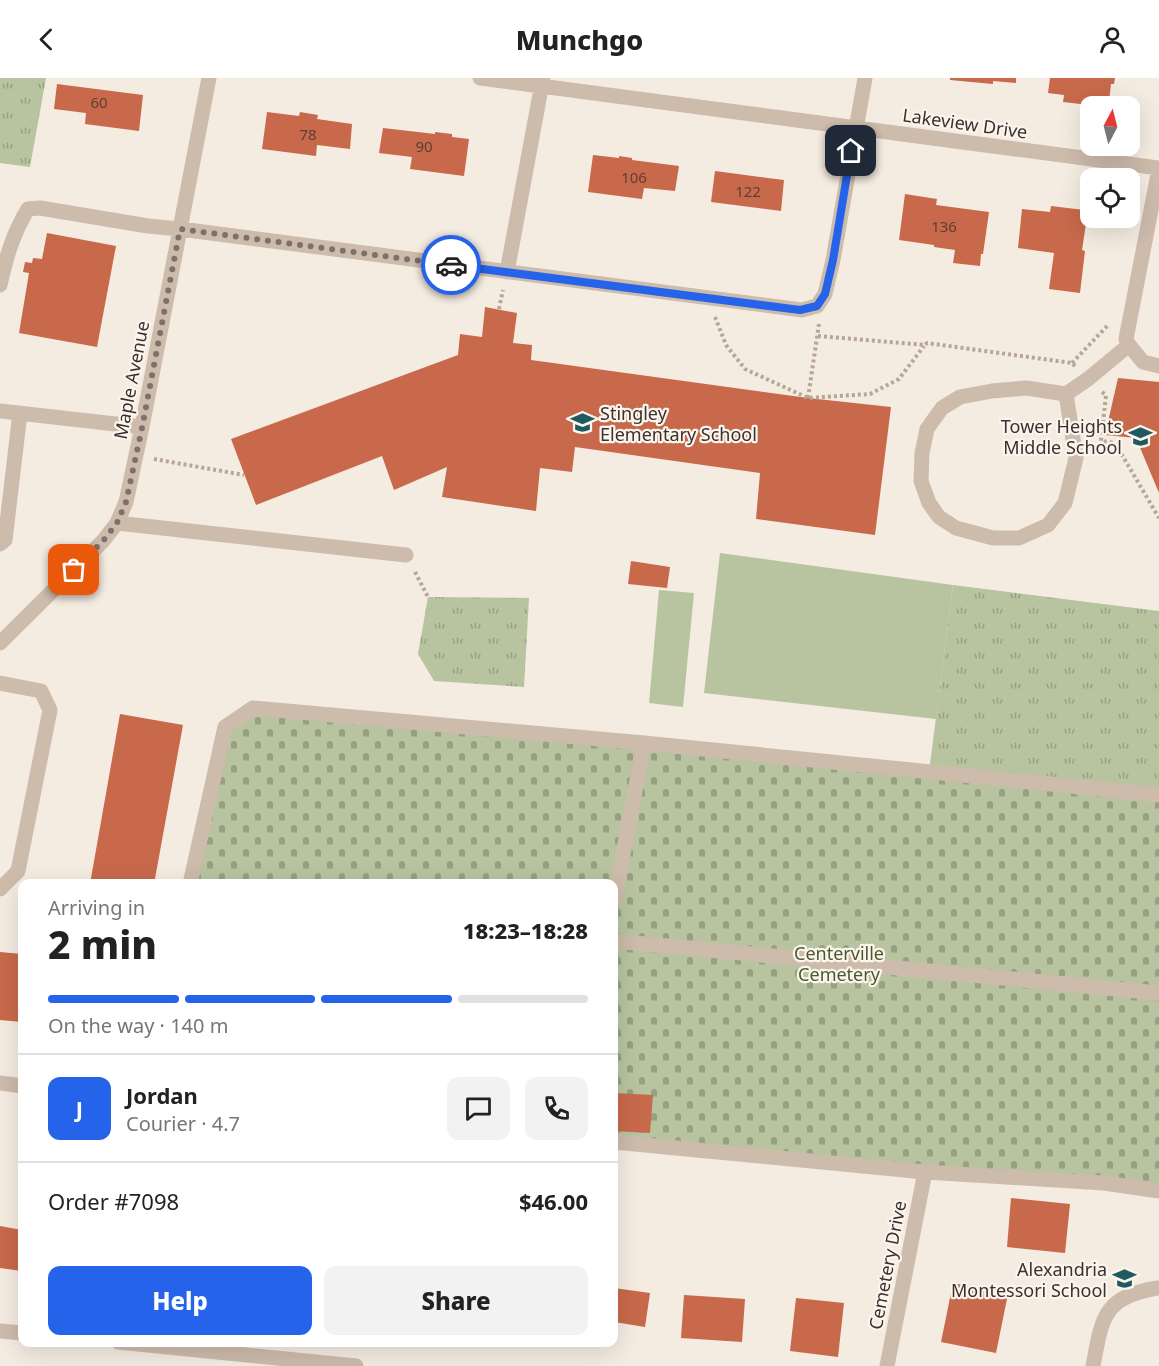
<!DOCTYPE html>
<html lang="en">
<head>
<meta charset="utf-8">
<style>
  body { margin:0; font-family:"Noto Sans",sans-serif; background:#f2f2f2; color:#222; height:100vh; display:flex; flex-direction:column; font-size:22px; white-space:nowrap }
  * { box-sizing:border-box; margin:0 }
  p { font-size:20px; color:#767676 }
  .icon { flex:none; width:33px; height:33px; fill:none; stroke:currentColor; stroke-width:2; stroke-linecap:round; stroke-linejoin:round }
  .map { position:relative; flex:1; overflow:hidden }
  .side { position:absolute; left:18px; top:801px; width:600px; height:468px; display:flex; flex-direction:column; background:#fff; border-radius:12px; box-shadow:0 6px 24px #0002 }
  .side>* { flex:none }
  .needle { width:39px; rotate:7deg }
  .fabs { position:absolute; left:1080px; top:18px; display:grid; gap:12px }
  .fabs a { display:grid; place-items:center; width:60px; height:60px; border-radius:12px; background:#fff; box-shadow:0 6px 24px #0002; font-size:30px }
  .pin { position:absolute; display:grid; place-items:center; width:51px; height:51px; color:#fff; margin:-26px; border-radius:12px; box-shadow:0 3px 9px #0006 }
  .courier { position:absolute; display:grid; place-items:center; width:60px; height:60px; margin:-30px; border:4px solid #2563eb; border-radius:50%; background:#fff; color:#222; box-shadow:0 2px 8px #0007 }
  .overview em { font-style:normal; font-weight:800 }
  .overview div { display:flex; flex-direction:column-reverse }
  .overview { display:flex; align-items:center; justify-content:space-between; height:102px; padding:0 30px }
  h1 { font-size:39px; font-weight:800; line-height:45px }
  .bar { display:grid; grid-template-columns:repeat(4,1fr); gap:9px 6px; align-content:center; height:72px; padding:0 30px }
  .bar i { height:8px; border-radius:4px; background:#e0e0e0 }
  .bar .current { background:#2563eb }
  .bar p { grid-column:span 4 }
  .line { display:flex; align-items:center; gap:15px; padding:0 30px; border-top:2px solid #e0e0e0 }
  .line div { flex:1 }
  .round { display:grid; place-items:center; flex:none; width:63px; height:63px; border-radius:12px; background:#f2f2f2 }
  .cta { display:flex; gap:12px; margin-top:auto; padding:12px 30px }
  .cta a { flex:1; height:69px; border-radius:12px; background:#2563eb; color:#fff; font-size:24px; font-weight:800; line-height:69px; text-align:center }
  .cta a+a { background:#f2f2f2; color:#222 }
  header { display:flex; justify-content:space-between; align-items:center; height:78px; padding:0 30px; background:#fff; font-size:27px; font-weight:800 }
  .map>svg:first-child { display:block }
  .grass { fill:url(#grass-tufts) }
  .cemetery { fill:url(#cemetery-stones) }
  .garden { fill:#b8c4a0 }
  .building { fill:#c8694b }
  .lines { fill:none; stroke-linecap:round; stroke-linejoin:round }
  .path { stroke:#b9a596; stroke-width:4; stroke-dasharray:3 3; stroke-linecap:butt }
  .minor { stroke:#cdbbac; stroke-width:15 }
  .done { stroke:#7c716b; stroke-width:6; stroke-dasharray:0 10.8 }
  .route { stroke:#2563eb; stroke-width:8 }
  .labels { text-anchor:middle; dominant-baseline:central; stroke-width:4.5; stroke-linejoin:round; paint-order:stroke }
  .number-label { font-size:15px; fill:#5e3e33 }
  .street-label { font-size:18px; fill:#3b302b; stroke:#fbf5ee }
  .poi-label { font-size:18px; fill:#3b302b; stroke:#fbf5ee; text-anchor:end }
  .park-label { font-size:18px; fill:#4a5a2e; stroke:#fbf5ee }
</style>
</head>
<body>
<header><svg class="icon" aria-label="back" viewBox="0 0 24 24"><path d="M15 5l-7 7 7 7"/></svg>Munchgo<svg class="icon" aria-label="person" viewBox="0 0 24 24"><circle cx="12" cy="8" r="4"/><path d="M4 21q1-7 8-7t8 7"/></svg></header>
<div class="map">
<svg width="1159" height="1288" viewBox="0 0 1159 1288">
  <defs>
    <pattern id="grass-tufts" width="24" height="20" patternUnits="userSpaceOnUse" patternTransform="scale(1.5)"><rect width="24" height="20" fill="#b8c4a0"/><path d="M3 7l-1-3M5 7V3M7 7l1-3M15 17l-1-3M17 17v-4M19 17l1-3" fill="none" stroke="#97a083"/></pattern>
    <pattern id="cemetery-stones" width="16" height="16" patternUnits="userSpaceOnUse" patternTransform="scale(1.5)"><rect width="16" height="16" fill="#b8c4a0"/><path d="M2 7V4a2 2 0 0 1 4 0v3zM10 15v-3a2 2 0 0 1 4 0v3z" fill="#97a083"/></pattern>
  </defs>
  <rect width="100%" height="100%" fill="#f4ebe1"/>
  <path class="grass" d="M0 0H46L30 89 0 85Z
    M953 507 1159 533V717L929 694Z
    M428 519 529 520 524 609 434 603 418 576Z"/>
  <path class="cemetery" d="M253 630 1159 717V1113L614 1064V806H190L225 649Z"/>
  <path class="garden" d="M720 475 953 507 936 641 704 615Z
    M659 512 694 515 683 629 649 625Z"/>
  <path class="building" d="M950 0H1016V5L993 3V6L950 2Z
    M1050 0H1115L1114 6H1111L1109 24 1090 21 1089 27 1063 24 1064 17 1048 15Z
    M57 6 143 17 139 53 85 46 86 35 54 31Z
    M267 34 299 38 300 34 318 37 317 41 352 46 350 71 317 67 316 78 262 71Z
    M383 50 435 56V54L452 56V59L469 61 464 98 410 91 412 79 379 75Z
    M593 77 619 80V78L632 80V82L679 88 675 113 644 110 642 121 588 114Z
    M715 93 784 102 781 133 711 124Z
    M905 116 937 121 936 127 989 134 983 176H981L980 188 953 185 955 172 934 169V167L899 162Z
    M1051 128 1084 132 1083 139H1087L1082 172 1085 173 1080 215 1049 211 1054 175 1018 170 1022 131 1050 134Z
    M47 155 116 168 97 269 19 255 29 195 23 194 25 184 32 185 33 180 42 181Z
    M485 229 517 235 513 265 532 267 531 282 808 320 891 329 875 457 756 441 760 395 575 369 572 394 540 390 536 433 442 419 447 389 394 412 382 378 256 427 231 361 458 277 460 256 482 259Z
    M1118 300 1159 304V415L1136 360 1105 357Z
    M631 483 670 489 667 510 628 506Z
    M120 636 183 647 154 806H90Z
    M0 874 22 876V944L0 942Z
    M614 1015 653 1017 650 1055 614 1053Z
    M1011 1120 1070 1126 1065 1175 1007 1169Z
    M0 1148 22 1152V1193L0 1190Z
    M953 1205 1008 1216 996 1275 941 1264Z
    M614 1210 650 1215 645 1249 614 1244Z
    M684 1217 745 1221 742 1264 681 1260Z
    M796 1220 844 1225 838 1279 790 1273Z"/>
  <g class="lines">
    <path class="path" d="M499 231 503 212
      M715 239 726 267 745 291 808 320 870 316 899 301 924 268
      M818 258 925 267 927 265 1072 285 1075 288
      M1072 285 1109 246
      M1102 314 1106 317 1101 363 1115 365 1159 440
      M808 320 819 246
      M154 381 244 397
      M415 494 428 519"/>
    <path class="minor" d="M480 0 1159 90
      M1159 91 1126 261 1129 267 1143 284 1159 288
      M507 194 543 0
      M0 207C6 180 13 155 28 131L40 130 148 148 180 151 802 232 817 228 825 216 833 182 865 0
      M1066 316 1076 380 1065 425 1048 447 1019 460H993L956 450 939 439 929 425 921 403 922 375 927 351 942 330 960 319 992 313 1026 310 1066 316 1088 301 1129 267
      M0 333 142 349
      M117 445 406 477
      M0 466 5 462 20 335
      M0 565 103 463 117 445 126 424 142 349 209 0
      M0 605 41 613 50 632 18 793 0 811
      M190 806 225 649 253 630 644 665 1159 717
      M614 824 644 665
      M614 863 1159 915
      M0 1005 22 1008
      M614 1064 925 1094 1104 1105 1159 1113
      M0 1253 22 1255
      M118 1264 356 1288
      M887 1288 925 1094
      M1093 1288C1102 1240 1103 1219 1157 1210"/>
  </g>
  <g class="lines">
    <path class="done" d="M74 492 103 463 117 445 126 424 142 350 180 151 451 187"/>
    <path class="route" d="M451 187 800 232 817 228 825 216 833 182 851 73"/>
  </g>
  <defs>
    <symbol id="school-bare" viewBox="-9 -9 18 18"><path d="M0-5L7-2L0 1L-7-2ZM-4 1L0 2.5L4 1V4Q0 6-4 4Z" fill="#1f5a5e" stroke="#fbf5ee" stroke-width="2.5" paint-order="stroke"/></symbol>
  </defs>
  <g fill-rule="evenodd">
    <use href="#school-bare" x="566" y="328" width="33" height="33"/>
    <use href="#school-bare" x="1124" y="342" width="33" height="33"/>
    <use href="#school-bare" x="1108" y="1184" width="33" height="33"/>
  </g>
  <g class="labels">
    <g class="number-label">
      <text x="99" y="24">60</text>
      <text x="308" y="56">78</text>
      <text x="424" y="68">90</text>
      <text x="634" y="99">106</text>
      <text x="748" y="113">122</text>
      <text x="944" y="148">136</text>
    </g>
    <g class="street-label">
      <text transform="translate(965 45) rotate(8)">Lakeview Drive</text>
      <text transform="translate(131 302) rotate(-79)">Maple Avenue</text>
      <text transform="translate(887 1187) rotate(-79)">Cemetery Drive</text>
    </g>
    <g class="poi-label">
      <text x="600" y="335" text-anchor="start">Stingley<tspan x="600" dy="21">Elementary School</tspan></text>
      <text x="1122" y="348">Tower Heights<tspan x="1122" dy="21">Middle School</tspan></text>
      <text x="1107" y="1191">Alexandria<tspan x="1107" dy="21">Montessori School</tspan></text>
    </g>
    <g class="park-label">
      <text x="839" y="875">Centerville<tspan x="839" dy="21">Cemetery</tspan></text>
    </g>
  </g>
</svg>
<div class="fabs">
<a><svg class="needle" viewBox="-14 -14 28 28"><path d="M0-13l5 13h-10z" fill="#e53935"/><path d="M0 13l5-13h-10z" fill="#767676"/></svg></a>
<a><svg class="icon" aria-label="locate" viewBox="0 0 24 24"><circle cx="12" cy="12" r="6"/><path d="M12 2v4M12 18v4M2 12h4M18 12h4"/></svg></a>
</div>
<div class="pin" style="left:74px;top:492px;background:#ea580c"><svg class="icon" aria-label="bag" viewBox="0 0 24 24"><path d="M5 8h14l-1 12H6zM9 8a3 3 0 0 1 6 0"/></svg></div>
<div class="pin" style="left:851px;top:73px;background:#1f2937"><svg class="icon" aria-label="home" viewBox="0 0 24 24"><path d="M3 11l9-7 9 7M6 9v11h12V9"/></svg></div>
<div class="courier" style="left:451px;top:187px"><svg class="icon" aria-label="car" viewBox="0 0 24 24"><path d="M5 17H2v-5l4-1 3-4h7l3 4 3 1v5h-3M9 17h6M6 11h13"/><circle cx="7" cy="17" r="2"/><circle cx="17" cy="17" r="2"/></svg></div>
<section class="side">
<div class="overview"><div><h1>2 min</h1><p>Arriving in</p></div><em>18:23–18:28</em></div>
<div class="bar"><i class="current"></i><i class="current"></i><i class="current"></i><i></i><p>On the way · 140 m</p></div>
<div class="line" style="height:108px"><b class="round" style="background:#2563eb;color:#fff">J</b><div><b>Jordan</b><p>Courier · 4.7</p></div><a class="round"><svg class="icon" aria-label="chat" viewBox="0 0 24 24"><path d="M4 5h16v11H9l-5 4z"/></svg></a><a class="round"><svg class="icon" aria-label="phone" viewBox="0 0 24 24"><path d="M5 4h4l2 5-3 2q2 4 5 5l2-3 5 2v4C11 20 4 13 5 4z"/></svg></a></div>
<div class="line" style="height:78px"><div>Order #7098</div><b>$46.00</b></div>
<div class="cta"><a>Help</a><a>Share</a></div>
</section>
</div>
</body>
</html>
